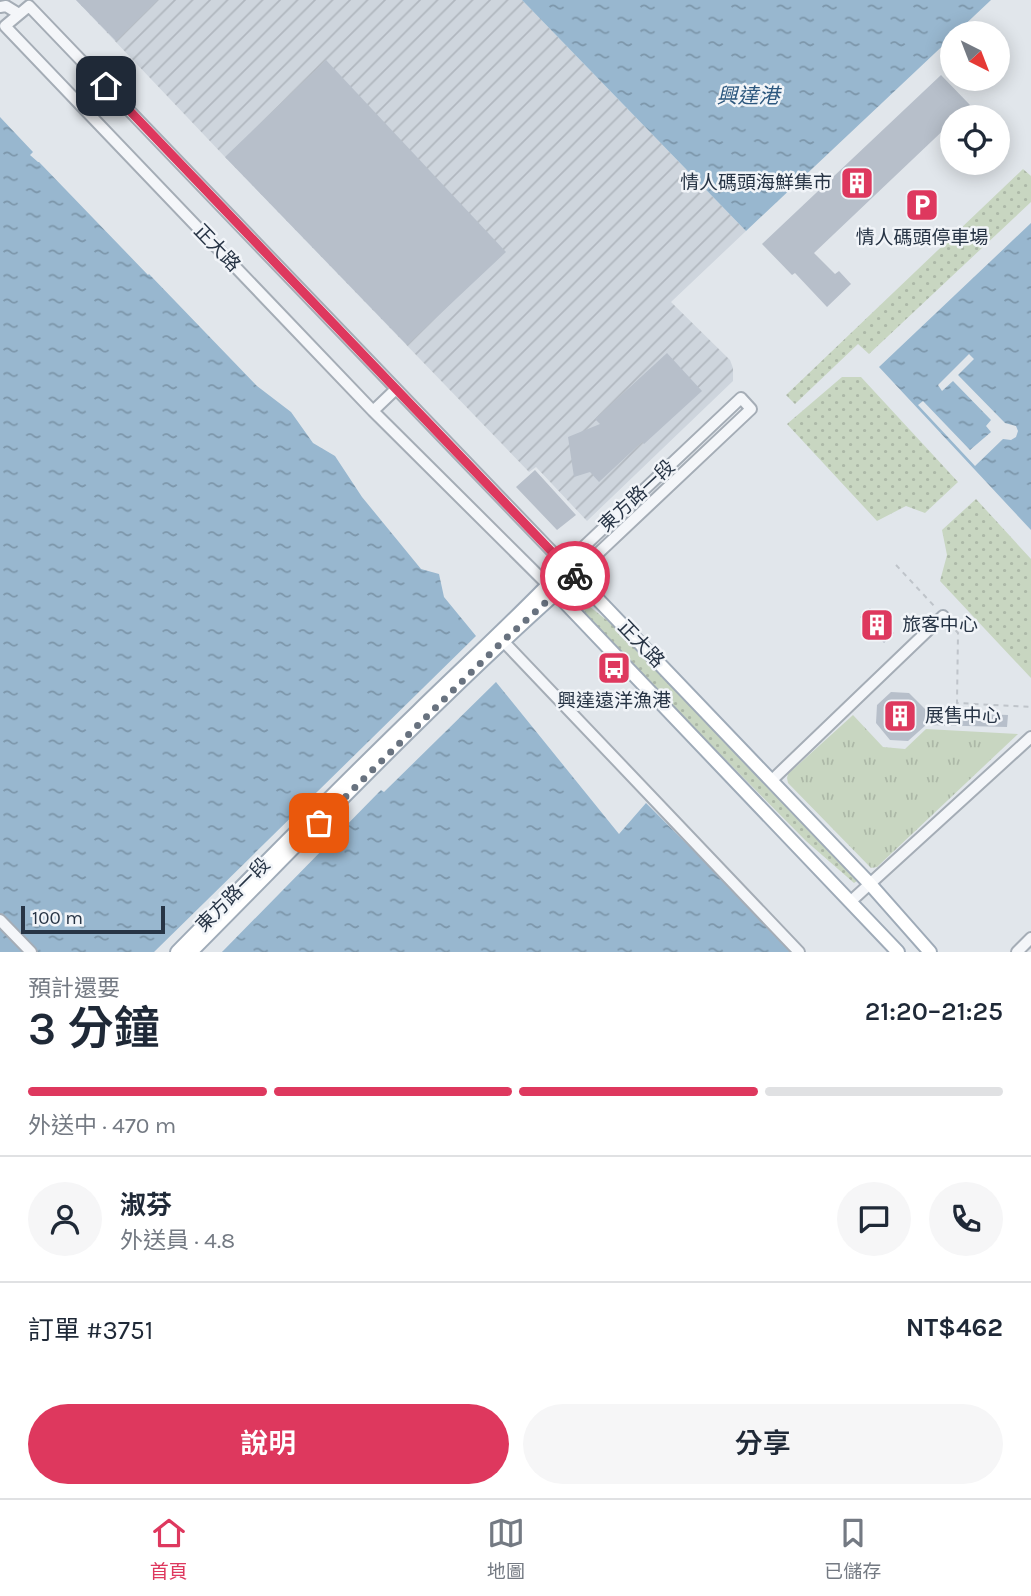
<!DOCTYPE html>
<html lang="zh-TW">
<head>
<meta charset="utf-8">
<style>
  body { margin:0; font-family:Karla,"Noto Sans TC",sans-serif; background:#f6f6f7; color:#1f2937; height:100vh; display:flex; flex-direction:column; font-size:26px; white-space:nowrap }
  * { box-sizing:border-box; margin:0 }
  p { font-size:23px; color:#747a83 }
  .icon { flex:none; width:38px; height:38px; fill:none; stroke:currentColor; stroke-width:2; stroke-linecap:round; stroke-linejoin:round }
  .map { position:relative; height:952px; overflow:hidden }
  .side { display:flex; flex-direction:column; background:#fff; flex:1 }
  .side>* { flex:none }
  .needle { width:46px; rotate:138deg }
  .fabs { position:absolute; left:940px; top:21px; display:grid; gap:14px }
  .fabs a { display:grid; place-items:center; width:70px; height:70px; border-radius:50%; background:#fff; box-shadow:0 4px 18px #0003; font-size:35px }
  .scale { position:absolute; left:21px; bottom:18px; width:144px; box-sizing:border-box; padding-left:7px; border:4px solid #273445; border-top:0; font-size:19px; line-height:24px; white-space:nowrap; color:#273445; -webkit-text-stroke:5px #f1f4f8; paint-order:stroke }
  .pin { position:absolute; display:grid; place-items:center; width:60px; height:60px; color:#fff; margin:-30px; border-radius:14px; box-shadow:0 4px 10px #0006 }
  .courier { position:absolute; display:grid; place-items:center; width:70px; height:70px; margin:-35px; border:5px solid #de385e; border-radius:50%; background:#fff; color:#222; box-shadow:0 2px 9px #0007 }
  .overview em { font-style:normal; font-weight:600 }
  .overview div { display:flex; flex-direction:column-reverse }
  .overview { display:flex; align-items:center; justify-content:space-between; height:119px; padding:0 28px }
  h1 { font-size:46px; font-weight:600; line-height:52px }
  .bar { display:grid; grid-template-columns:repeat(4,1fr); gap:10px 7px; align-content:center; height:84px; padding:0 28px }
  .bar i { height:9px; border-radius:5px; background:#e0e1e3 }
  .bar .current { background:#de385e }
  .bar p { grid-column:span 4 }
  .line { display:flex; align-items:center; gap:18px; padding:0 28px; border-top:2px solid #e0e1e3 }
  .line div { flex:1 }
  .round { display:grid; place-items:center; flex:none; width:74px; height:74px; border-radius:37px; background:#f6f6f7 }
  .cta { display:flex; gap:14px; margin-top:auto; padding:14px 28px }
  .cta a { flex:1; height:80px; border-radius:42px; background:#de385e; color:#fff; font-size:28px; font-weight:600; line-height:80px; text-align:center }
  .cta a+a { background:#f6f6f7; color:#1f2937 }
  .tab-bar { display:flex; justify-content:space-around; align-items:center; height:98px; border-top:2px solid #e0e1e3; background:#fff; font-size:19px; color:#747a83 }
  .tab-bar a { display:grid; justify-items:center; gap:4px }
  .tab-bar .current { color:#de385e }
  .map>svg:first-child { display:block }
  .industrial { fill:url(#industrial-furrows) }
  .grass { fill:url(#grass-dots) }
  .park { fill:url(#park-tufts) }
  .water { fill:url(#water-ripples) }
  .pier { fill:#e1e6eb }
  .building { fill:#b7bfca }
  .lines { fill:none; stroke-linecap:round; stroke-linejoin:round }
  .minor-casing { stroke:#a5adb6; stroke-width:14 }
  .major-casing { stroke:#9fabb8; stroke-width:16 }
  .path { stroke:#bfc4ca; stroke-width:2; stroke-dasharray:5 5; stroke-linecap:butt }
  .minor { stroke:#f4f6f9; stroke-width:10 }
  .major { stroke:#fff; stroke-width:12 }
  .done { stroke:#68727f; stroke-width:7; stroke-dasharray:0 12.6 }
  .route { stroke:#de385e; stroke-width:9 }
  .labels { text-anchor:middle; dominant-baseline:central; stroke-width:5; stroke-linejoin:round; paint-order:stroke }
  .poi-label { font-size:19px; fill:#273445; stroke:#f1f4f8 }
  .street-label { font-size:19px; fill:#273445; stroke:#f1f4f8 }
  .water-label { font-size:21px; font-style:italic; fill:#2c577e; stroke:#f1f4f8 }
</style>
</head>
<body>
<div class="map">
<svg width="1031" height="952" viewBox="0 0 1031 952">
  <defs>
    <pattern id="industrial-furrows" width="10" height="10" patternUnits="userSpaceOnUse" patternTransform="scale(1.75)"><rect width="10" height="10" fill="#ced5dd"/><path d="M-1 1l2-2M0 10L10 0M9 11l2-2" fill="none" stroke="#b1b7bf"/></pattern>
    <pattern id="grass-dots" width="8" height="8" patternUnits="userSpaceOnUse" patternTransform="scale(1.75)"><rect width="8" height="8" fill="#c8d6c1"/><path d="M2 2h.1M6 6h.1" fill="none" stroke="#acb8a7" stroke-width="1.8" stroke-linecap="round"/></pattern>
    <pattern id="park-tufts" width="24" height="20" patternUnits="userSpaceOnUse" patternTransform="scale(1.75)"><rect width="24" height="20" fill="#c8d6c1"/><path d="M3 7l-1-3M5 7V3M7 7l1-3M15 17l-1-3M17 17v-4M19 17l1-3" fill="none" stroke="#acb8a7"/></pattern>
    <pattern id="water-ripples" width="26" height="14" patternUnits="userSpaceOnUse" patternTransform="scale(1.75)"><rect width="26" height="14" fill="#98b7cf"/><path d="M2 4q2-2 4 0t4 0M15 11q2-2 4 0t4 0" fill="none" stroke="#7c96aa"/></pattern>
  </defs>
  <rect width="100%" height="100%" fill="#e1e6eb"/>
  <path class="industrial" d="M76 0H522L746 231 671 302 730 360 733 368V381L587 521 536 467 529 472 225 157Z"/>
  <path class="grass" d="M1023 169 1031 176V202L869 354 858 344 795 404 786 395Z
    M842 377H861L958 482 925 513 906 506 877 521 787 424Z
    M976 499 1031 559V678L940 581 947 555 942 530Z
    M574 594 624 634 857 881 854 883 806 841 607 640 589 618Z"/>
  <path class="park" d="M853 715 883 747 905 749 926 729 1018 734 877 867 871 868 788 783 787 778 788 774Z"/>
  <path class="water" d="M522 0H991L956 33H952V37L746 231Z
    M0 117 33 152 30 155 38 162H39L148 275 149 274 257 386 291 412 313 443 335 456 362 497 421 569 439 574 444 597 476 636 154 952H0Z
    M1031 223V530L879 367Z
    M496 682 619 834 646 803 795 952H222L381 790 384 792Z"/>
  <path class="pier" d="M969 354 974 359 958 375 1005 423 1016 426 1018 431 1016 437 1011 440 1003 439 975 466 918 405 923 401 970 450 991 432 986 426 991 420 953 381 942 391 938 385Z"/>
  <path class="building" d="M76 0H158L116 41Z
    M326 60 506 252 407 345 225 157Z
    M941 75 970 105 957 117H952V122L814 253 835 274 839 271 851 284 827 307 795 273 792 275 762 244Z
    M667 353 702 391 644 444 642 442 599 482 590 472 574 477 568 437 600 424 595 419Z
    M535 470 576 515 557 530 516 487Z
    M870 608 894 633 884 643 860 617Z
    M891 692 909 693 928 712 1008 715 1007 727 926 725 908 741 890 740 876 723 877 705Z"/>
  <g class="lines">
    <defs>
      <path id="minor" d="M29 6 566 566 576 554 741 398 751 409 556 593 373 411 5 26Z
        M0 7 6 6 19 14
        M373 411 396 389
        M503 641 799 952
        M771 781 943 616
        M850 902 1031 737
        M0 920 31 952
        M1017 952 1031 938"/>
      <path id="major" d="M177 952C257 871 336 790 418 711 467 663 519 616 566 566L870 884 930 952
        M191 952C311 831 429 707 556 593L898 952"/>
    </defs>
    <use href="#minor" class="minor-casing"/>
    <use href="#major" class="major-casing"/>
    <path class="path" d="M896 565 936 608
      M949 623 958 633 957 703 1031 707"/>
    <use href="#minor" class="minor"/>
    <use href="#major" class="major"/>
  </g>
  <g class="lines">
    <path class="done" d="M319 823 503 641 575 576"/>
    <path class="route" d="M106 86 575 576"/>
  </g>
  <defs>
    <symbol id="building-square" viewBox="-11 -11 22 22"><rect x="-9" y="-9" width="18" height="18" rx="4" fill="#de385e" stroke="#f1f4f8"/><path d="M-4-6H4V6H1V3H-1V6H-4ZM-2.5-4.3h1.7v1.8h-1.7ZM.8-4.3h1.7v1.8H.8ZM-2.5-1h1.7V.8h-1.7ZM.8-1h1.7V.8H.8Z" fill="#fff"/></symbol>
    <symbol id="parking-square" viewBox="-11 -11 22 22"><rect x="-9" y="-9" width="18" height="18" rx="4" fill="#de385e" stroke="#f1f4f8"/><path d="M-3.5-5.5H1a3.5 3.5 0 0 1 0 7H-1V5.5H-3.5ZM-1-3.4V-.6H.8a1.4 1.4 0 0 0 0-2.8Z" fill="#fff"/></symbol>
    <symbol id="bus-square" viewBox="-11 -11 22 22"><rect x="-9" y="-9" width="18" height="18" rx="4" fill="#de385e" stroke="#f1f4f8"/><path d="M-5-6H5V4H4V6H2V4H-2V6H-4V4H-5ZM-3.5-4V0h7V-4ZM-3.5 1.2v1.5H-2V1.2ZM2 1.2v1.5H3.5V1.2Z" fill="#fff"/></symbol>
  </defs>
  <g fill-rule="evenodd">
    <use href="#building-square" x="838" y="164" width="38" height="38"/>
    <use href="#parking-square" x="903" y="186" width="38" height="38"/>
    <use href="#building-square" x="858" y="606" width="38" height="38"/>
    <use href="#bus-square" x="595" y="649" width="38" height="38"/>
    <use href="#building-square" x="881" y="697" width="38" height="38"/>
  </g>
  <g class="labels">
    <g class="poi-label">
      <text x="832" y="183" text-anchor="end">情人碼頭海鮮集市</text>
      <text x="922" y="238">情人碼頭停車場</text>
      <text x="902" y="625" text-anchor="start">旅客中心</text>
      <text x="614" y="701">興達遠洋漁港</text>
      <text x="925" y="716" text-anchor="start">展售中心</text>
    </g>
    <g class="street-label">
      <text transform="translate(217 248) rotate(46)">正大路</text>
      <text transform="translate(637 496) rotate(-43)">東方路一段</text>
      <text transform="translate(641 644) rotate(46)">正大路</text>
      <text transform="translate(233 895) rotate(-45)">東方路一段</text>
    </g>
    <g class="water-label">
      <text x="748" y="96">興達港</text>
    </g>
  </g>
</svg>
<div class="fabs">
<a><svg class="needle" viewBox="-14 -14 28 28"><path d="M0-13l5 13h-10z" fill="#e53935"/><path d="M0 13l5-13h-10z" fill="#747a83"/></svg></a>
<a><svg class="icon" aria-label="locate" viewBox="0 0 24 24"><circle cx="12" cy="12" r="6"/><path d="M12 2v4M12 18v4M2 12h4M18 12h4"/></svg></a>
</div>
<div class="scale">100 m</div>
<div class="pin" style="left:319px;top:823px;background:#ea580c"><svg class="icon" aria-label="bag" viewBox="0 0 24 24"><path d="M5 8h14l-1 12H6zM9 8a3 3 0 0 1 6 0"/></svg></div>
<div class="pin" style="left:106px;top:86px;background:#1f2937"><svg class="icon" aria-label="home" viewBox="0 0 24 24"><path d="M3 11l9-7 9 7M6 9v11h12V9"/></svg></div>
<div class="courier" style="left:575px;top:576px"><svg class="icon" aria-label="bike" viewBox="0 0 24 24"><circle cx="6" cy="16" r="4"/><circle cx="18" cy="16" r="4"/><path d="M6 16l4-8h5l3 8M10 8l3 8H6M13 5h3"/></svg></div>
</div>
<section class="side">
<div class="overview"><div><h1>3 分鐘</h1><p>預計還要</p></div><em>21:20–21:25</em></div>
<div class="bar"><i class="current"></i><i class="current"></i><i class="current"></i><i></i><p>外送中 · 470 m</p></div>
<div class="line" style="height:126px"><a class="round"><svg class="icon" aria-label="person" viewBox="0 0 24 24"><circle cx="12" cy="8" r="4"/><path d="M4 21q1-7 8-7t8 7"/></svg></a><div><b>淑芬</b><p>外送員 · 4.8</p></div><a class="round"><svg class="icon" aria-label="chat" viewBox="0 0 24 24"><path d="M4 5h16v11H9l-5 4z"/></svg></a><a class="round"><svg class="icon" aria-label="phone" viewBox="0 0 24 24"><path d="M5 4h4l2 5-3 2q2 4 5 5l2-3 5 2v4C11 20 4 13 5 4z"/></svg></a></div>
<div class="line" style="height:91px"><div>訂單 #3751</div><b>NT$462</b></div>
<div class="cta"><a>說明</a><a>分享</a></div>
</section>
<nav class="tab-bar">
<a class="current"><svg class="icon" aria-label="home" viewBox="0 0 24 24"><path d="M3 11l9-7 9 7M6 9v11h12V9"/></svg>首頁</a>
<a><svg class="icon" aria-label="map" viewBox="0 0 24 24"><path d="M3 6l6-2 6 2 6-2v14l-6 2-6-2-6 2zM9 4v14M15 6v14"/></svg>地圖</a>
<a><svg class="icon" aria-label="saved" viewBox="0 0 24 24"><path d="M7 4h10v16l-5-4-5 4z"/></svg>已儲存</a>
</nav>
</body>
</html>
